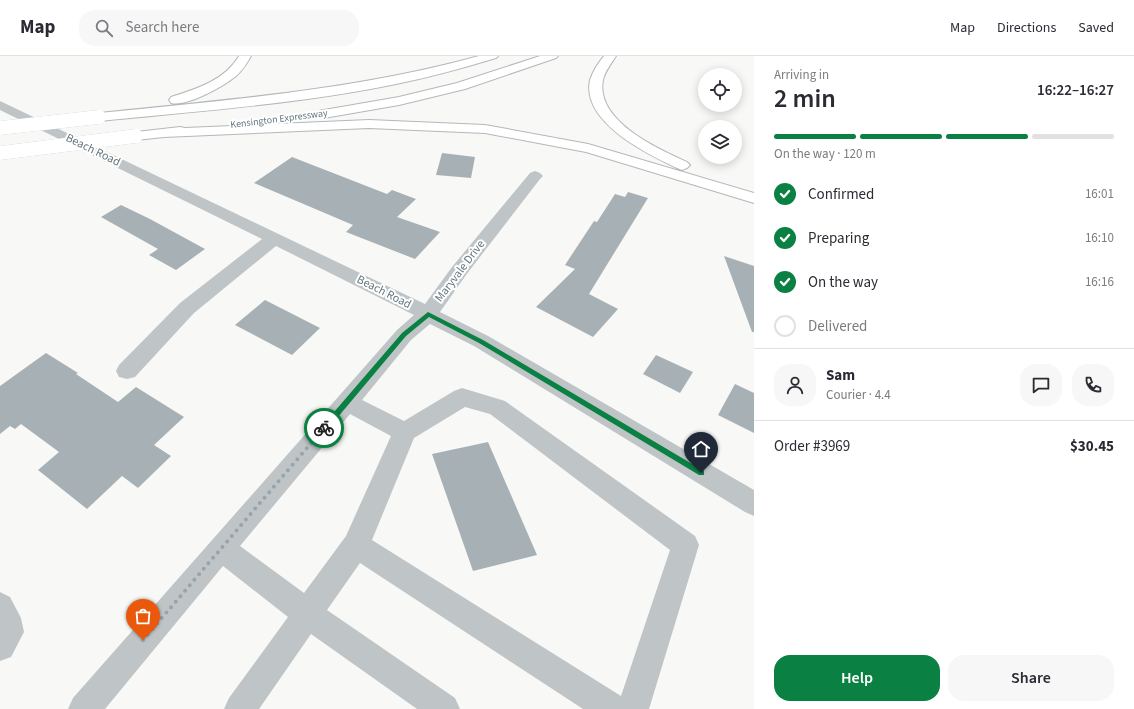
<!DOCTYPE html>
<html lang="en">
<head>
<meta charset="utf-8">
<style>
  body { margin:0; font-family:"Source Sans 3",sans-serif; background:#f7f7f7; color:#2b2b33; height:100vh; display:flex; flex-direction:column; font-size:15px; white-space:nowrap }
  * { box-sizing:border-box; margin:0 }
  p { font-size:13px; color:#7c7c81 }
  .icon { flex:none; width:22px; height:22px; fill:none; stroke:currentColor; stroke-width:2; stroke-linecap:round; stroke-linejoin:round }
  .map { position:relative; flex:1; overflow:hidden }
  .drawer { display:flex; flex-direction:column; background:#fff; width:380px }
  .drawer>* { flex:none }
  .buttons { position:absolute; left:698px; top:12px; display:grid; gap:8px }
  .buttons a { display:grid; place-items:center; width:44px; height:44px; border-radius:50%; background:#fff; box-shadow:0 2px 10px #0003; font-size:20px }
  .pin { position:absolute; display:grid; place-items:center; width:34px; height:34px; color:#fff; margin:-41px -17px; border-radius:50% 50% 50% 0; rotate:-45deg; box-shadow:0 0 4px #0007 }
  .pin .icon { rotate:45deg }
  .courier { position:absolute; display:grid; place-items:center; width:40px; height:40px; margin:-20px; border:3px solid #0b8043; border-radius:50%; background:#fff; color:#222; box-shadow:0 1px 5px #0007 }
  .headline em { font-style:normal; font-weight:600 }
  .headline div { display:flex; flex-direction:column-reverse }
  .headline { display:flex; align-items:center; justify-content:space-between; height:68px; padding:0 20px }
  h1 { font-size:26px; font-weight:600; line-height:30px }
  .bar { display:grid; grid-template-columns:repeat(4,1fr); gap:6px 4px; align-content:center; height:48px; padding:0 20px }
  .bar i { height:5px; border-radius:3px; background:#e1e1e2 }
  .bar .on { background:#0b8043 }
  .bar p { grid-column:span 4 }
  .line { display:flex; align-items:center; gap:10px; padding:0 20px; border-top:1px solid #e1e1e2 }
  .line div { flex:1 }
  .round { display:grid; place-items:center; flex:none; width:42px; height:42px; border-radius:16px; background:#f7f7f7 }
  ol { padding:0 20px; list-style:none }
  li { display:flex; align-items:center; gap:12px; height:44px }
  li p { margin-inline-start:auto }
  li .icon { padding:4px; border-radius:50%; background:#0b8043; color:#fff; stroke-width:4 }
  li:last-child { color:#7c7c81 }
  li i { width:22px; height:22px; border:2px solid #e1e1e2; border-radius:50% }
  .primary-button { display:flex; gap:8px; margin-top:auto; padding:8px 20px }
  .primary-button a { flex:1; height:46px; border-radius:16px; background:#0b8043; color:#fff; font-size:16px; font-weight:600; line-height:46px; text-align:center }
  .primary-button a+a { background:#f7f7f7; color:#2b2b33 }
  header { display:flex; align-items:center; gap:24px; box-sizing:border-box; height:56px; padding:0 20px; background:#fff; border-bottom:1px solid #e1e1e2 }
  header strong { font-size:19px }
  nav { display:flex; gap:22px; margin-inline-start:auto; font-size:14px }
  .search { width:280px; height:36px; background:#f7f7f7; display:flex; align-items:center; gap:10px; box-sizing:border-box; padding:0 14px; border-radius:16px; color:#7c7c81; font-size:15px }
  main { display:flex; flex:1; min-height:0 }
  .map>svg:first-child { display:block }
  .building { fill:#a7b1b5 }
  .lines { fill:none; stroke-linecap:round; stroke-linejoin:round }
  .highway-casing { stroke:#b3b8ba; stroke-width:2 }
  .minor { fill:#bfc5c7; fill-rule:evenodd }
  .highway { fill:#fff; fill-rule:evenodd }
  .highway-bridge-casing { stroke:#b3b8ba; stroke-width:14; stroke-linecap:butt }
  .highway-bridge { stroke:#fff; stroke-width:14 }
  .route { fill:#0b8043 }
  .done { stroke:#98a4a9; stroke-width:4; stroke-dasharray:0 7.2 }
  .labels { text-anchor:middle; dominant-baseline:central; stroke-width:4; stroke-linejoin:round; paint-order:stroke }
  .far-street-label { font-size:10px; fill:#65777f; stroke:#fff }
  .street-label { font-size:12px; fill:#65777f; stroke:#fff }
</style>
</head>
<body>
<header>
<strong>Map</strong>
<div class="search"><svg class="icon" aria-label="search" viewBox="0 0 24 24"><circle cx="10" cy="10" r="6"/><path d="M15 15l6 6"/></svg>Search here</div>
<nav><a>Map</a><a>Directions</a><a>Saved</a></nav>
</header>
<main>
<div class="map">
<svg width="754" height="653" viewBox="0 0 754 653">
  <rect width="100%" height="100%" fill="#f8f8f6"/>
  <path class="building" d="M442 97 475 101 471 122 436 119Z
    M292 101 387 138 392 134 416 143 397 161 440 176 415 203 346 176 353 169 254 127Z
    M628 136 648 142 589 238 618 253 593 281 536 251 575 213 565 209 594 165 597 166 615 138 625 141Z
    M121 149 150 163 205 193 176 214 149 199 158 193 101 161Z
    M724 200 754 210V276H752Z
    M265 244 320 272 292 299 235 269Z
    M46 297 78 317 76 318 118 346 136 331 184 361 154 389 171 400 138 432 122 420 87 453 38 414 59 396 21 368 15 373 10 370 0 378V330Z
    M656 299 693 316 680 337 643 318Z
    M735 328 754 337V377L718 359Z
    M488 386 537 499 473 515 432 398Z"/>
  <g class="lines">
    <defs>
      <path id="highway" d="M239 0H251C247 7 243 14 236 20 224 30 187 51 171 47L169 44 171 41C197 33 225 24 239 0Z
        M479 0H498L496 2C463 12 430 21 396 28 299 48 198 55 99 65L94 64 92 61 94 58 99 57C227 44 355 34 479 0Z
        M540 0H558L556 2 465 33 399 49 324 62 319 61 317 58 319 55 324 54 399 41 457 27Z
        M604 0H616C611 8 605 15 603 24 595 65 658 93 687 106L690 109 687 112 682 114 677 112C647 98 581 66 590 24 593 15 598 7 604 0Z
        M369 64 485 69 588 88 754 137V147L586 96 485 77 369 72 164 81 136 84 131 83 129 80 131 77 136 76 180 71 185 72Z"/>
    </defs>
    <use href="#highway" class="highway-casing"/>
    <path class="minor" d="M0 45 425 248 452 211 530 117 535 115 540 117 543 120 540 123 466 219 440 256 488 280 754 434V460L745 456 474 290 430 268 411 284 362 344 404 365 454 335 462 332 505 345 695 480 699 489 649 653H583L360 507 327 554 455 642 460 653H417L311 578 259 653H224L229 642 288 561 223 510 105 653H68L73 642 397 274 414 259 276 190 194 257 135 321 127 323 119 321 116 315 119 309 180 247 262 183 0 54ZM465 351 490 358 670 494 621 640 372 484 414 382ZM350 358 391 380 346 480 304 537 240 490Z
      M0 536 10 541 21 562 24 576 11 601 0 605Z"/>
    <use href="#highway" class="highway"/>
    <defs>
      <path id="highway-bridge" d="M0 72 99 61
        M0 97 136 80"/>
    </defs>
    <use href="#highway-bridge" class="highway-bridge-casing"/>
    <use href="#highway-bridge" class="highway-bridge"/>
  </g>
  <path class="route" d="M428 256 483 284 704 415V419H699L479 287 429 261 406 280 327 374H322V370L402 277Z"/>
  <g class="lines">
    <path class="done" d="M143 584 324 372"/>
  </g>
  <g class="labels">
    <g class="far-street-label">
      <text transform="translate(279 63) rotate(-7)">Kensington Expressway</text>
    </g>
    <g class="street-label">
      <text transform="translate(93 94) rotate(26)">Beach Road</text>
      <text transform="translate(460 215) rotate(-53)">Maryvale Drive</text>
      <text transform="translate(384 236) rotate(27)">Beach Road</text>
    </g>
  </g>
</svg>
<div class="buttons">
<a><svg class="icon" aria-label="locate" viewBox="0 0 24 24"><circle cx="12" cy="12" r="6"/><path d="M12 2v4M12 18v4M2 12h4M18 12h4"/></svg></a>
<a><svg class="icon" aria-label="layers" viewBox="0 0 24 24"><path d="M12 4l9 5-9 5-9-5zM3 14l9 5 9-5"/></svg></a>
</div>
<div class="pin" style="left:143px;top:584px;background:#ea580c"><svg class="icon" aria-label="bag" viewBox="0 0 24 24"><path d="M5 8h14l-1 12H6zM9 8a3 3 0 0 1 6 0"/></svg></div>
<div class="pin" style="left:701px;top:417px;background:#1f2937"><svg class="icon" aria-label="home" viewBox="0 0 24 24"><path d="M3 11l9-7 9 7M6 9v11h12V9"/></svg></div>
<div class="courier" style="left:324px;top:372px"><svg class="icon" aria-label="bike" viewBox="0 0 24 24"><circle cx="6" cy="16" r="4"/><circle cx="18" cy="16" r="4"/><path d="M6 16l4-8h5l3 8M10 8l3 8H6M13 5h3"/></svg></div>
</div>
<section class="drawer">
<div class="headline"><div><h1>2 min</h1><p>Arriving in</p></div><em>16:22–16:27</em></div>
<div class="bar"><i class="on"></i><i class="on"></i><i class="on"></i><i></i><p>On the way · 120 m</p></div>
<ol>
<li><svg class="icon" aria-label="check" viewBox="0 0 24 24"><path d="M5 12l5 5 9-10"/></svg>Confirmed<p>16:01</p></li>
<li><svg class="icon" aria-label="check" viewBox="0 0 24 24"><path d="M5 12l5 5 9-10"/></svg>Preparing<p>16:10</p></li>
<li><svg class="icon" aria-label="check" viewBox="0 0 24 24"><path d="M5 12l5 5 9-10"/></svg>On the way<p>16:16</p></li>
<li><i></i>Delivered</li>
</ol>
<div class="line" style="height:72px"><a class="round"><svg class="icon" aria-label="person" viewBox="0 0 24 24"><circle cx="12" cy="8" r="4"/><path d="M4 21q1-7 8-7t8 7"/></svg></a><div><b>Sam</b><p>Courier · 4.4</p></div><a class="round"><svg class="icon" aria-label="chat" viewBox="0 0 24 24"><path d="M4 5h16v11H9l-5 4z"/></svg></a><a class="round"><svg class="icon" aria-label="phone" viewBox="0 0 24 24"><path d="M5 4h4l2 5-3 2q2 4 5 5l2-3 5 2v4C11 20 4 13 5 4z"/></svg></a></div>
<div class="line" style="height:52px"><div>Order #3969</div><b>$30.45</b></div>
<div class="primary-button"><a>Help</a><a>Share</a></div>
</section>
</main>
</body>
</html>
